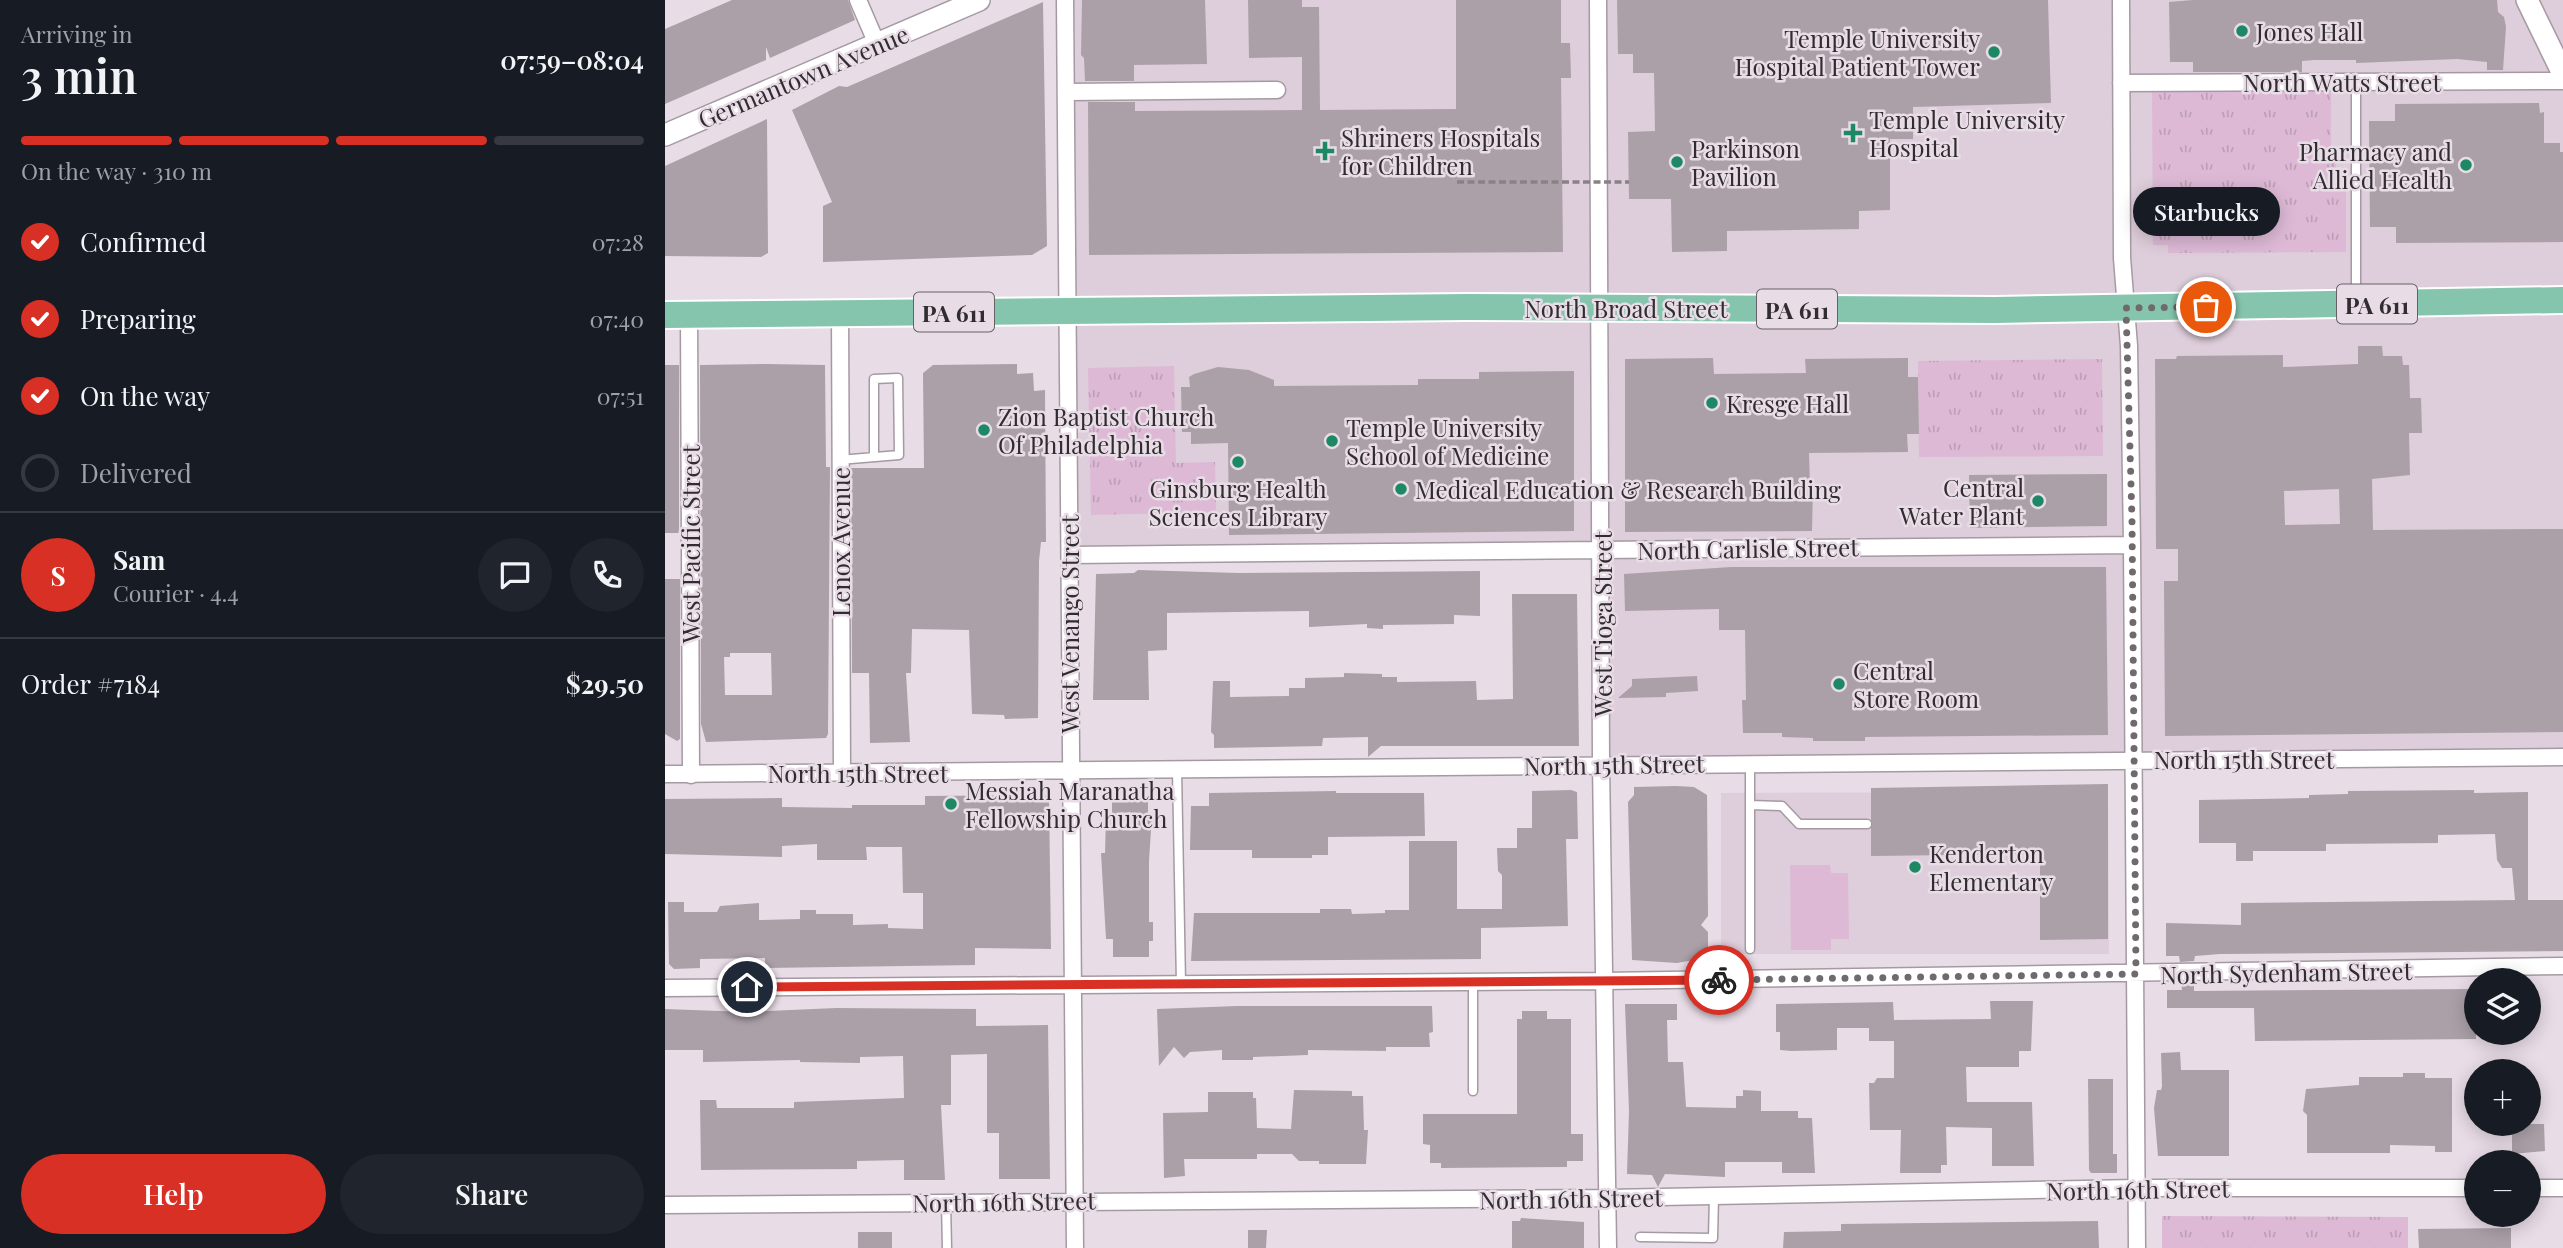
<!DOCTYPE html>
<html lang="en">
<head>
<meta charset="utf-8">
<style>
  body { margin:0; font-family:"Playfair Display",serif; background:#20242c; color:#f1f3f6; height:100vh; display:flex; flex-direction:column; font-size:26px; white-space:nowrap }
  * { box-sizing:border-box; margin:0 }
  p { font-size:23px; color:#9ea1a6 }
  .icon { flex:none; width:38px; height:38px; fill:none; stroke:currentColor; stroke-width:2; stroke-linecap:round; stroke-linejoin:round }
  .map { position:relative; flex:1; overflow:hidden }
  .panel { display:flex; flex-direction:column; background:#171b24; width:665px }
  .panel>* { flex:none }
  .controls { position:absolute; left:1799px; top:968px; display:grid; gap:14px }
  .controls a { display:grid; place-items:center; width:77px; height:77px; border-radius:50%; background:#171b24; box-shadow:0 4px 18px #0003; font-size:35px }
  .pin { position:absolute; display:grid; place-items:center; width:60px; height:60px; color:#fff; margin:-30px; border:4px solid #fff; border-radius:50%; box-shadow:0 2px 7px #0007 }
  .courier { position:absolute; display:grid; place-items:center; width:70px; height:70px; margin:-35px; border:5px solid #d93025; border-radius:50%; background:#fff; color:#222; box-shadow:0 2px 9px #0007 }
  .bubble { position:absolute; height:49px; border-radius:24px; background:#171b24; box-shadow:0 4px 18px #0003; font-size:23px; font-weight:600; line-height:49px; text-align:center }
  .headline em { font-style:normal; font-weight:600 }
  .headline div { display:flex; flex-direction:column-reverse }
  .headline { display:flex; align-items:center; justify-content:space-between; height:119px; padding:0 21px }
  h1 { font-size:46px; font-weight:600; line-height:52px }
  .bar { display:grid; grid-template-columns:repeat(4,1fr); gap:10px 7px; align-content:center; height:84px; padding:0 21px }
  .bar i { height:9px; border-radius:5px; background:#363941 }
  .bar .selected { background:#d93025 }
  .bar p { grid-column:span 4 }
  .line { display:flex; align-items:center; gap:18px; padding:0 21px; border-top:2px solid #363941 }
  .line div { flex:1 }
  .round { display:grid; place-items:center; flex:none; width:74px; height:74px; border-radius:37px; background:#20242c }
  ol { padding:0 21px; list-style:none }
  li { display:flex; align-items:center; gap:21px; height:77px }
  li p { margin-inline-start:auto }
  li .icon { padding:7px; border-radius:50%; background:#d93025; color:#fff; stroke-width:4 }
  li:last-child { color:#9ea1a6 }
  li i { width:38px; height:38px; border:4px solid #363941; border-radius:50% }
  .action { display:flex; gap:14px; margin-top:auto; padding:14px 21px }
  .action a { flex:1; height:80px; border-radius:42px; background:#d93025; color:#fff; font-size:28px; font-weight:600; line-height:80px; text-align:center }
  .action a+a { background:#20242c; color:#f1f3f6 }
  main { display:flex; flex:1; min-height:0 }
  .map>svg:first-child { display:block }
  .built { fill:#decdda }
  .grass { fill:url(#grass-tufts) }
  .garden { fill:#ddb9d6 }
  .building { fill:#aba0a8; fill-rule:evenodd }
  .lines { fill:none; stroke-linecap:round; stroke-linejoin:round }
  .service-casing { stroke:#a59aa3; stroke-width:11 }
  .minor-casing { stroke:#a59aa3; stroke-width:19 }
  .tertiary-casing { stroke:#a59aa3; stroke-width:24 }
  .primary-casing { stroke:#fff; stroke-width:30 }
  .service { stroke:#fff; stroke-width:8 }
  .minor { stroke:#fff; stroke-width:16 }
  .tertiary { stroke:#fff; stroke-width:21 }
  .primary { stroke:#85c5ae; stroke-width:26 }
  .path-bridge { stroke:#888187; stroke-width:3.5; stroke-dasharray:7 3.5; stroke-linecap:butt }
  .done { stroke:#706a6f; stroke-width:7; stroke-dasharray:0 12.6 }
  .route { stroke:#d93025; stroke-width:9 }
  .poi-dot { fill:#1d8864; stroke:#e8dce6; stroke-width:2.5 }
  .labels { text-anchor:middle; dominant-baseline:central; stroke-width:5; stroke-linejoin:round; paint-order:stroke }
  .shield { fill:#e8dce6; stroke:#676166; stroke-width:2 }
  .shield-label { font-size:23px; font-weight:bold; fill:#302c2f }
  .poi-label { font-size:24px; fill:#302c2f; stroke:#e8dce6; text-anchor:start }
  .street-label { font-size:24px; fill:#302c2f; stroke:#e8dce6 }
</style>
</head>
<body>
<main>
<section class="panel">
<div class="headline"><div><h1>3 min</h1><p>Arriving in</p></div><em>07:59–08:04</em></div>
<div class="bar"><i class="selected"></i><i class="selected"></i><i class="selected"></i><i></i><p>On the way · 310 m</p></div>
<ol>
<li><svg class="icon" aria-label="check" viewBox="0 0 24 24"><path d="M5 12l5 5 9-10"/></svg>Confirmed<p>07:28</p></li>
<li><svg class="icon" aria-label="check" viewBox="0 0 24 24"><path d="M5 12l5 5 9-10"/></svg>Preparing<p>07:40</p></li>
<li><svg class="icon" aria-label="check" viewBox="0 0 24 24"><path d="M5 12l5 5 9-10"/></svg>On the way<p>07:51</p></li>
<li><i></i>Delivered</li>
</ol>
<div class="line" style="height:126px"><b class="round" style="background:#d93025;color:#fff">S</b><div><b>Sam</b><p>Courier · 4.4</p></div><a class="round"><svg class="icon" aria-label="chat" viewBox="0 0 24 24"><path d="M4 5h16v11H9l-5 4z"/></svg></a><a class="round"><svg class="icon" aria-label="phone" viewBox="0 0 24 24"><path d="M5 4h4l2 5-3 2q2 4 5 5l2-3 5 2v4C11 20 4 13 5 4z"/></svg></a></div>
<div class="line" style="height:91px"><div>Order #7184</div><b>$29.50</b></div>
<div class="action"><a>Help</a><a>Share</a></div>
</section>
<div class="map">
<svg width="1898" height="1248" viewBox="0 0 1898 1248">
  <defs>
    <pattern id="grass-tufts" width="24" height="20" patternUnits="userSpaceOnUse" patternTransform="scale(1.75)"><rect width="24" height="20" fill="#ddb9d6"/><path d="M3 7l-1-3M5 7V3M7 7l1-3M15 17l-1-3M17 17v-4M19 17l1-3" fill="none" stroke="#be9fb8"/></pattern>
  </defs>
  <rect width="100%" height="100%" fill="#e8dce6"/>
  <path class="built" d="M399 0H1898V757L936 763 937 550 405 555Z
    M1443 792 1444 954H1056V793Z"/>
  <path class="grass" d="M1666 91V160H1671V175H1681V252L1503 253V245H1488L1487 92Z
    M1437 359 1438 456 1254 457 1253 361Z
    M509 366 511 463 550 462 551 512 426 515 423 368Z
    M1497 1216 1743 1217V1248H1497Z"/>
  <path class="garden" d="M1125 865H1165L1166 873H1183L1184 939H1166V950H1126Z"/>
  <path class="building" d="M67 0H183L190 20 105 58 101 47V60L0 104V29Z
    M417 0H540L542 64 469 65V81H420L419 58 416 55Z
    M583 0H637V7H654L655 110 791 109V0H896V43H905L906 78H896L898 252 424 255 423 102H470V111L637 110V57L584 58Z
    M952 0H1383L1386 103 1248 107V139H1225V210L1194 211V229L1062 231V251L1007 252 1006 199H964L963 132 990 131 989 73H968V54H953Z
    M1528 0H1832L1833 12 1839 17 1841 27 1838 70H1822V62L1792 59 1691 63V60H1649L1637 61V72H1528V62H1505L1504 2Z
    M378 2 382 246 367 255 158 262V206L167 202 127 110 174 86 182 87Z
    M1874 103 1875 113 1879 112V143H1895V152H1898V242L1731 243V227H1705L1704 121H1730V104Z
    M102 119 103 253 96 257 0 256V166Z
    M1693 346H1717L1718 356H1737L1738 365H1744L1745 398H1756L1757 433H1744L1745 475 1707 479 1708 530 1898 529V732L1500 736 1499 581H1513V549H1491L1490 359H1511L1512 356 1618 355V367L1693 364ZM1674 489 1675 524 1620 525 1619 491Z
    M1048 358 1049 374 1141 373 1140 359 1243 358V377H1253L1254 434H1242L1243 452 1144 453 1145 486H1148L1147 531 960 532V359Z
    M102 364 160 365 161 467H165L163 734 161 738 41 742 36 724 35 365ZM65 653H106L107 695H60L59 657H65Z
    M352 364V374L368 373 369 391 380 390 381 542H376L374 561 373 718 340 719 339 715 307 714 304 630 247 629 246 673H241L245 742 205 743 204 673H187L186 468H259L258 373 268 365Z
    M0 365H14V533H0Z
    M553 367 584 370 609 380V386L753 385V379H814V372L909 371V531L564 535 563 443 526 444V432H517L516 387H525L524 377 529 374Z
    M1442 474V526L1305 528 1304 475Z
    M1066 567H1441L1443 735 1200 737V741H1148V738L1117 737V733H1078L1077 700H1081L1080 630H1054V609L960 611 959 574Z
    M473 570 574 573 815 571V616L789 615V624L718 625V629L702 628V624L644 627V611L502 613V650L483 651 484 700H428L431 574 469 573Z
    M0 579H15V739L12 741 0 734Z
    M847 594H912L914 746H716L703 757V737L658 738 657 746 549 748V735L546 732 548 681H565V697L624 696V688H640V678L679 677V673L717 674V677H732V682L811 681 812 700 848 699Z
    M1032 676 1033 691 1001 693V697L953 698 967 686V679Z
    M1443 784V939L1375 940V854L1206 856V788Z
    M1011 786 1029 787 1042 795 1043 916 1036 925 1043 932V953L1040 958 1012 963 967 960 963 802 969 795V787Z
    M906 790 912 792 913 839H901L903 926 816 928V959L526 961 529 913H655V909H686L687 914 720 913V910H744V841H792V909H837V875L833 871 832 848H852V828H867V791Z
    M1809 790V793L1863 792V900H1898V951L1555 954 1530 956 1529 961 1515 962 1514 956H1501V923L1576 925V903L1850 900 1847 868H1837L1832 860 1830 834 1773 835V843L1661 844V851H1588V861H1571V843H1534V800L1644 798V795L1683 794V791Z
    M671 791V793H759L760 836 663 837V855H647V858H587V850H525L526 806H544V793Z
    M384 795 386 949 310 948V965L100 968V958L35 959V968L9 969 4 964 3 902H19V912H52L55 906 94 903V920L135 919V910H151V914H188V925L223 924V928L258 929V893H238L237 847H201L202 860H152V844L117 846V857L0 854V799L117 798V807L187 808V805H260V796Z
    M447 801H483V814H487L484 861V922H488V941H484V957H448V939H441L436 853H440L441 817H447Z
    M1516 982H1529V991L1811 989V1039L1590 1041 1589 1008H1502V990H1517Z
    M1325 1001H1368L1366 1051H1354V1067H1301L1302 1102H1367L1369 1166H1327V1128L1281 1127 1282 1165H1276V1173H1235L1236 1130H1205L1204 1083H1209L1212 1078H1229V1041H1204V1028H1172V1050L1126 1051 1115 1050V1032H1111V1004L1228 1002 1229 1020 1326 1019Z
    M960 1004H1012V1020H1002L1003 1062H1018L1021 1107 1071 1108V1096H1078V1090L1096 1091V1111H1133V1118H1147L1150 1173H1117V1162H1060V1177L1000 1174 993 1187 987 1175 962 1174 964 1111Z
    M572 1006H767L768 1032 764 1033 765 1047H721V1051L643 1050V1055L588 1057V1060H557V1050L525 1052 519 1058 509 1047 494 1066 492 1009Z
    M171 1008 311 1009V1026L383 1025 385 1179H334V1133H322V1054L286 1055V1105H276L280 1180H239V1160L192 1161V1169L36 1170 35 1100H51L52 1108H129V1102L239 1098 238 1056 195 1057V1063L135 1062V1060L38 1062V1050H0V1009L82 1012Z
    M857 1011H882V1019H906V1134H918V1161H902V1167L776 1168V1163H765V1145L758 1144V1114H852V1019H857Z
    M1515 1052 1516 1070H1564V1156H1493L1489 1108 1492 1090H1496L1497 1086 1496 1053Z
    M1738 1073H1760V1078H1787V1152H1770V1146L1725 1145V1153H1642V1115L1638 1111 1641 1089 1694 1085V1077H1738Z
    M1423 1079H1448V1154H1452V1173H1426L1424 1170Z
    M629 1090 687 1091V1096H698L699 1130H703L701 1164H654V1161H634L627 1154H592V1159H519L520 1176 499 1178 498 1113 543 1112V1092H588V1098H591L592 1128 626 1129Z
    M1847 1124H1879L1880 1151 1847 1154Z
    M856 1218 919 1222V1248H847V1221H855Z
    M1433 1221 1434 1248H1118L1119 1232 1176 1231V1224Z
    M1846 1228V1248H1754L1753 1229Z
    M583 1230H602L601 1248H583Z
    M193 1232H227V1248H193Z"/>
  <g class="lines">
    <defs>
      <path id="service" d="M1691 82V299
        M174 460 234 455 233 378 209 379V456
        M512 770 516 984
        M1085 805 1117 806 1134 824H1202
        M1085 949V762
        M808 982V1091
        M281 1202 282 1248
        M975 1237 1048 1238 1049 1196"/>
      <path id="minor" d="M193 0 212 44
        M400 0 410 1248
        M933 0 936 763 943 1248
        M1456 0 1457 258 1464 346 1467 545 1472 1248
        M1456 83 1898 81
        M403 92 612 90
        M175 312 177 772
        M24 313 26 775
        M405 555 1467 545
        M0 774 1898 757
        M0 988 939 981 1898 966
        M1864 1188H1898
        M0 1205 942 1198 1471 1188H1811"/>
      <path id="tertiary" d="M1862 0 1898 74
        M0 135 314 0"/>
      <path id="primary" d="M0 315 802 307 1330 310 1898 300"/>
    </defs>
    <use href="#service" class="service-casing"/>
    <use href="#minor" class="minor-casing"/>
    <use href="#tertiary" class="tertiary-casing"/>
    <use href="#primary" class="primary-casing"/>
    <use href="#service" class="service"/>
    <use href="#minor" class="minor"/>
    <use href="#tertiary" class="tertiary"/>
    <use href="#primary" class="primary"/>
    <path class="path-bridge" d="M792 182H964"/>
  </g>
  <g class="lines">
    <path class="done" d="M1054 980 1471 974 1467 520 1461 308 1541 307"/>
    <path class="route" d="M82 987 1054 980"/>
  </g>
  <g class="poi-dot">
    <circle cx="1577" cy="31" r="7"/>
    <circle cx="1329" cy="52" r="7"/>
    <path d="M1184.5 122.5h7v7h7v7h-7v7h-7v-7h-7v-7h7z"/>
    <path d="M656.5 140.5h7v7h7v7h-7v7h-7v-7h-7v-7h7z"/>
    <circle cx="1012" cy="162" r="7"/>
    <circle cx="1801" cy="165" r="7"/>
    <circle cx="1047" cy="403" r="7"/>
    <circle cx="319" cy="430" r="7"/>
    <circle cx="667" cy="441" r="7"/>
    <circle cx="573" cy="462" r="7"/>
    <circle cx="736" cy="489" r="7"/>
    <circle cx="1373" cy="501" r="7"/>
    <circle cx="1174" cy="684" r="7"/>
    <circle cx="286" cy="804" r="7"/>
    <circle cx="1250" cy="867" r="7"/>
  </g>
  <g class="labels">
    <g class="shield">
      <rect x="1672" y="284.5" width="80" height="39" rx="5"/>
      <rect x="1092" y="289.5" width="80" height="39" rx="5"/>
      <rect x="249" y="292.5" width="80" height="39" rx="5"/>
    </g>
    <g class="shield-label">
      <text x="1712" y="304">PA 611</text>
      <text x="1132" y="309">PA 611</text>
      <text x="289" y="312">PA 611</text>
    </g>
    <g class="poi-label">
      <text x="1591" y="31">Jones Hall</text>
      <text x="1315" y="38" text-anchor="end">Temple University<tspan x="1315" dy="28">Hospital Patient Tower</tspan></text>
      <text x="1204" y="119">Temple University<tspan x="1204" dy="28">Hospital</tspan></text>
      <text x="676" y="137">Shriners Hospitals<tspan x="676" dy="28">for Children</tspan></text>
      <text x="1026" y="148">Parkinson<tspan x="1026" dy="28">Pavilion</tspan></text>
      <text x="1787" y="151" text-anchor="end">Pharmacy and<tspan x="1787" dy="28">Allied Health</tspan></text>
      <text x="1061" y="403">Kresge Hall</text>
      <text x="333" y="416">Zion Baptist Church<tspan x="333" dy="28">Of Philadelphia</tspan></text>
      <text x="681" y="427">Temple University<tspan x="681" dy="28">School of Medicine</tspan></text>
      <text x="1359" y="487" text-anchor="end">Central<tspan x="1359" dy="28">Water Plant</tspan></text>
      <text x="573" y="488" text-anchor="middle">Ginsburg Health<tspan x="573" dy="28">Sciences Library</tspan></text>
      <text x="750" y="489">Medical Education &amp; Research Building</text>
      <text x="1188" y="670">Central<tspan x="1188" dy="28">Store Room</tspan></text>
      <text x="300" y="790">Messiah Maranatha<tspan x="300" dy="28">Fellowship Church</tspan></text>
      <text x="1264" y="853">Kenderton<tspan x="1264" dy="28">Elementary</tspan></text>
    </g>
    <g class="street-label">
      <text transform="translate(138 76) rotate(-23)">Germantown Avenue</text>
      <text x="1677" y="82">North Watts Street</text>
      <text x="961" y="308">North Broad Street</text>
      <text transform="translate(175 542) rotate(-90)">Lenox Avenue</text>
      <text transform="translate(25 544) rotate(-90)">West Pacific Street</text>
      <text transform="translate(1083 548) rotate(-1)">North Carlisle Street</text>
      <text transform="translate(404 624) rotate(-90)">West Venango Street</text>
      <text transform="translate(937 624) rotate(-90)">West Tioga Street</text>
      <text x="1579" y="759">North 15th Street</text>
      <text transform="translate(949 764) rotate(-1)">North 15th Street</text>
      <text x="193" y="773">North 15th Street</text>
      <text transform="translate(1621 972) rotate(-1)">North Sydenham Street</text>
      <text transform="translate(1473 1189) rotate(-1)">North 16th Street</text>
      <text transform="translate(906 1198) rotate(-1)">North 16th Street</text>
      <text transform="translate(339 1201) rotate(-1)">North 16th Street</text>
    </g>
  </g>
</svg>
<div class="controls">
<a><svg class="icon" aria-label="layers" viewBox="0 0 24 24"><path d="M12 4l9 5-9 5-9-5zM3 14l9 5 9-5"/></svg></a>
<a>+</a>
<a>−</a>
</div>
<div class="pin" style="left:1541px;top:307px;background:#ea580c"><svg class="icon" aria-label="bag" viewBox="0 0 24 24"><path d="M5 8h14l-1 12H6zM9 8a3 3 0 0 1 6 0"/></svg></div>
<div class="pin" style="left:82px;top:987px;background:#1f2937"><svg class="icon" aria-label="home" viewBox="0 0 24 24"><path d="M3 11l9-7 9 7M6 9v11h12V9"/></svg></div>
<div class="courier" style="left:1054px;top:980px"><svg class="icon" aria-label="bike" viewBox="0 0 24 24"><circle cx="6" cy="16" r="4"/><circle cx="18" cy="16" r="4"/><path d="M6 16l4-8h5l3 8M10 8l3 8H6M13 5h3"/></svg></div>
<div class="bubble" style="left:1468px;top:187px;width:147px">Starbucks</div>
</div>
</main>
</body>
</html>
